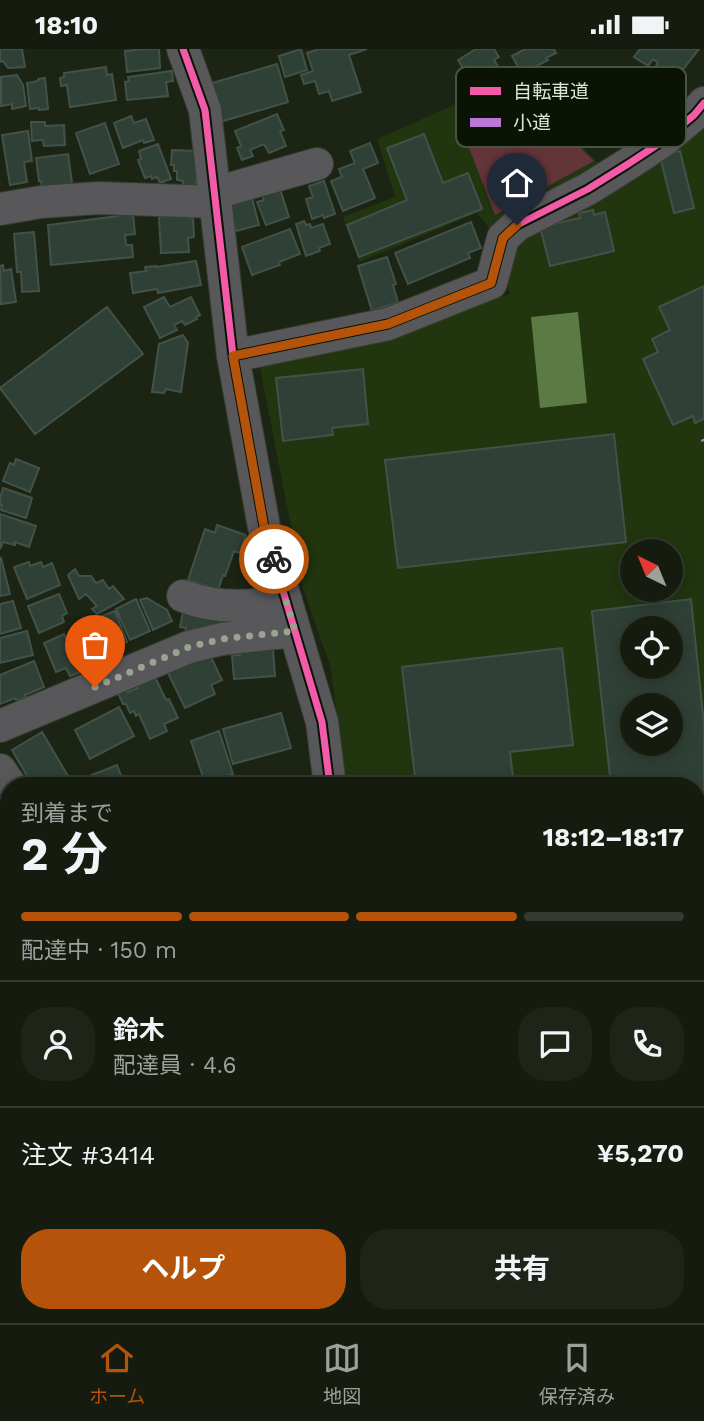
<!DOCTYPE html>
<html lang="ja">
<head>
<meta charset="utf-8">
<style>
  body { margin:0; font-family:"Work Sans","Noto Sans JP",sans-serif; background:#1e2518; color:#f1f3f6; height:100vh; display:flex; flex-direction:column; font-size:26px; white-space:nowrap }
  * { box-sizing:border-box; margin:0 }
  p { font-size:23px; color:#9da19e }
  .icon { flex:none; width:38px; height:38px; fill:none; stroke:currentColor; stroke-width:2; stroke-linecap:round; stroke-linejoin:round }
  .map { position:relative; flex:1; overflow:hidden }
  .panel { position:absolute; left:0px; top:728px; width:705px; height:546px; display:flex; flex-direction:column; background:#151c0f; border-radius:28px 28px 0 0; box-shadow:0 4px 18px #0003,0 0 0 2px #343a2f }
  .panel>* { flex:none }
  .needle { width:46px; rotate:317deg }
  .fabs { position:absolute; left:620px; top:490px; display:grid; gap:14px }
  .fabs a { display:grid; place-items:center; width:63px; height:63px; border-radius:50%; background:#151c0f; box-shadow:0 4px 18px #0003,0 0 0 2px #343a2f; font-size:35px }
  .pin { position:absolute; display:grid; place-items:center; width:60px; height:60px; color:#fff; margin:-72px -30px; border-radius:50% 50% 50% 0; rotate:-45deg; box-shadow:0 0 7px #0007 }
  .pin .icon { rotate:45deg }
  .courier { position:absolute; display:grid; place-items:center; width:70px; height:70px; margin:-35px; border:5px solid #b45309; border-radius:50%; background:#fff; color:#222; box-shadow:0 2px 9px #0007 }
  .summary em { font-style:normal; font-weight:700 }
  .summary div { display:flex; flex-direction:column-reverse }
  .summary { display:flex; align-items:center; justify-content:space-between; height:119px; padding:0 21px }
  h1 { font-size:46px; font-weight:700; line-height:52px }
  .bar { display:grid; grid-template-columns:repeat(4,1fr); gap:10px 7px; align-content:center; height:84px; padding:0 21px }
  .bar i { height:9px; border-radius:5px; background:#343a2f }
  .bar .active { background:#b45309 }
  .bar p { grid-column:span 4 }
  .line { display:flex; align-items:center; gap:18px; padding:0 21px; border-top:2px solid #343a2f }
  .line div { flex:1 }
  .round { display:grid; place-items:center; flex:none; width:74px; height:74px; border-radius:28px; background:#1e2518 }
  .action { display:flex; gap:14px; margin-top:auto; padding:14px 21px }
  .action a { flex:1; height:80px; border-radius:28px; background:#b45309; color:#fff; font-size:28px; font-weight:700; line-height:80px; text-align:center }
  .action a+a { background:#1e2518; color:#f1f3f6 }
  .status { display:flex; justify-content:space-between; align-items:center; height:49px; padding:0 35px; background:#151c0f; direction:ltr }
  .status svg { height:19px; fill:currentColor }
  .dock { display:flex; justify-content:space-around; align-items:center; height:98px; border-top:2px solid #343a2f; background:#151c0f; font-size:19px; color:#9da19e }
  .dock a { display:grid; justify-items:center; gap:4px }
  .dock .active { color:#b45309 }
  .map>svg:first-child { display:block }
  .built { fill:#21350f; fill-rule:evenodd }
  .green { fill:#633539 }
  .water { fill:#5c7a43 }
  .building { fill:#2f4036; stroke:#435249; stroke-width:2; fill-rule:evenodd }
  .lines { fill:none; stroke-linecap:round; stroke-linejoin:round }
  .minor-casing { stroke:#373e30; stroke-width:34 }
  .minor { stroke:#58575a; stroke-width:32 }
  .quiet { stroke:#ba77d6; stroke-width:5; stroke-dasharray:10 5; stroke-linecap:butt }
  .cycleway-casing { stroke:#0b1306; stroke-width:11 }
  .cycleway { stroke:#f35aa7; stroke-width:7 }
  .done { stroke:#98a390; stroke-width:7; stroke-dasharray:0 12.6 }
  .route { stroke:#b45309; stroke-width:9 }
  .key { fill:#0b1306; stroke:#495344; stroke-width:2 }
  .key-label { font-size:19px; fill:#dbe7d3 }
</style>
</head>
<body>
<div class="status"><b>18:10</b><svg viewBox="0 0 49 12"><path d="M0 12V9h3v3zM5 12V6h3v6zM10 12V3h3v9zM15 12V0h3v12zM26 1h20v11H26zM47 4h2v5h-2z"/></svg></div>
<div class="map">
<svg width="704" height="1274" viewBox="0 0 704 1274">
  <rect width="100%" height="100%" fill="#1c2514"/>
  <path class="built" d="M509 25 615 131 704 68V953L696 951V737H345L331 619 303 539 260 319 475 257 510 245 495 186 477 164 359 213 343 168 395 148 377 90 472 48ZM632 502H670V541H632ZM632 579H670V618H632ZM632 656H670V695H632Z"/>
  <path class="green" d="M512 33 594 112 495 166 457 68Z
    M0 741 9 748V794L0 802Z"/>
  <path class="water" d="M578 263 587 354 540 359 531 268Z"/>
  <path class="building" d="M0 0H22L25 18 8 19 3 12 0 13Z
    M144 0H159L160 19 127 23 125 2Z
    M301 0 307 21 285 28 279 7Z
    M319 0H367L349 6 361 43 332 52 329 42 319 45 315 32 304 35 301 26 313 22 307 4Z
    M476 0H494L499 8 494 11 500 21 474 37 458 11Z
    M525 0H554L556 4 546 9 548 11 522 25 512 7Z
    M640 0H699L677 28 667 21 663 27 654 20 658 14 653 10 648 17 634 8Z
    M277 15 288 53 220 73 209 35Z
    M106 18 107 26 112 25 116 51 70 58 67 36 61 37 60 29 64 28V24Z
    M172 22 173 32 166 33 168 47 127 51 125 33 129 32 128 28Z
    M17 26 23 36 26 57 12 60V55L1 57V28Z
    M45 29 48 60 39 61V59L30 60 27 34 38 32V30Z
    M277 65 284 81 280 82 286 97 269 104 264 95 250 101 253 107 242 111 237 99 241 97 235 82Z
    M131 67 134 74 146 70 154 91 144 94 143 91 123 99 114 74Z
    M31 73H45V77L64 76 65 96 44 97 43 91 32 92Z
    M105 74 119 115 90 125 76 84Z
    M28 82 32 112 24 113 27 133 10 136 2 86Z
    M424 85 443 134 468 124 482 160 359 208 347 176 407 151 387 99Z
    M370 94 378 114 363 120 375 149 343 162 331 132 342 128 339 120 355 114 350 102Z
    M158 95 171 130 160 134 157 128 152 130 151 127 145 129 138 111 141 110 139 102Z
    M172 101 197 102 196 136H183V132L177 131V122H174V116H171Z
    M680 102 694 159 674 164 660 107Z
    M68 105 72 134 42 138 41 132H39L36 109Z
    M324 132 335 165 324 169 323 166 312 170 306 150 313 148 309 137Z
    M280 140 289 168 266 176 257 153 264 151 262 146Z
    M252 149 259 176 236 182 229 155Z
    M593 161 594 166 605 163 614 202 550 217 540 178 580 169 579 164Z
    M133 164 135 185 125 186 126 196H132L133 208 51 216 48 176 118 167 119 165Z
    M190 166V169L193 168 194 188 188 189 189 203 161 204 159 168Z
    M304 172 306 176 310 175 311 179 323 175 330 195 319 199 320 202 306 207 296 175Z
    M471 173 481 199 468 204 470 209 408 235 395 204Z
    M290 180 300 205 279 213 280 216 252 226 242 198Z
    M34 183 39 242 22 243 21 223H17L14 185Z
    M387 208 396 235 393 236 398 253 372 262 358 217Z
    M196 212 201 236 158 244 157 240 133 244 130 224 146 222 145 218 156 217V218Z
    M3 216 4 222 11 220 16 253 1 255 0 217Z
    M704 237V370L695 374 693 367 673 376 643 310 658 303 652 290 670 281 659 258Z
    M164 248 170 258 191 248 200 266 196 268 197 270 185 276 182 272 174 276 177 281 160 289 144 258Z
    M107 258 143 305 35 385 0 339Z
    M183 286 188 294 181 343 166 340 164 344 152 343 159 295Z
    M363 320 368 375 332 379 333 386 283 392 276 329Z
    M614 385 626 493 398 519 385 411Z
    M16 410 39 419 30 443 3 432 10 414 14 416Z
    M3 439 32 449 26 469 1 461 2 456H0V449Z
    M0 465 36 477 29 498 15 493V496L3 493 0 500Z
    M217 476 246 486 240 504 234 502 225 527 223 526 218 541 188 531 205 480 215 484Z
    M1 509 10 545 0 547V510Z
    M29 513 30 517 41 513 43 518 52 514 60 536 27 550 14 518Z
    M75 520 79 527H91L96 534 103 531 109 540 113 537 124 550 97 565 92 560 97 557 86 545 79 550 68 526Z
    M59 545 67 564 62 567 64 573 39 584 28 557Z
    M147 549 167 561 172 572 153 581 140 551Z
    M136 550 150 582 130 591 116 560Z
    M691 550 704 676V860L696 861V737H611L592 562ZM632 579H670V618H632ZM632 656H670V695H632Z
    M13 552 21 579 0 585V555Z
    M115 562 127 593 107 601 94 570Z
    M183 563 220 570 219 578 208 576 205 582 193 580 192 585 185 584 186 579 180 578Z
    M27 582 33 606 0 614V589Z
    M64 585 81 623 70 627 66 619 56 623 44 594Z
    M239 598 273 600 275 627 234 630 232 606H240Z
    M562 599 573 696 510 703 514 737H416L402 618Z
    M208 602 222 631 211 636 215 645 185 659 167 622Z
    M34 612 44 638 25 646 26 648 17 652 15 649 0 655V626Z
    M155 628 166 651 169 650 178 669 164 675 167 682 150 690 139 665 136 667 134 662 130 664 126 655H123L117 642 126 639 128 643 138 639 136 636Z
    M119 658 134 687 90 710 75 681Z
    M281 664 291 699 233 715 223 680Z
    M219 682 233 725 205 734 191 692Z
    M42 683 74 737H33L12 701Z
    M117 716 125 737H93L89 727Z
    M0 844 9 854 0 863Z
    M8 949 9 981H0V952Z
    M9 1005V1028L0 1031V1008Z
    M9 1036V1057L4 1058 0 1037Z
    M696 1051 704 1073V1149L696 1152Z
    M0 1063H2L6 1083 0 1084Z
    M0 1099 9 1100V1132H0Z
    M9 1200V1227L0 1228V1201Z
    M9 1265H25V1268H32L33 1274H0L3 1272 2 1266Z
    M36 1265H56L57 1274H37Z
    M109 1265 120 1267V1265H141L139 1274H108Z
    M449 1265H546L549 1274H464L462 1269 452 1272Z
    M157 1269 196 1273 195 1274H156Z"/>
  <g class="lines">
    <defs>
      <path id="minor" d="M183 0 205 61 233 307 264 478 322 673 330 737
        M215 144 317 115
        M0 160 41 153 98 149 216 153
        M233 307 388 275 491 234 503 189 517 176 588 140 628 115 663 92 694 66 704 54
        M183 547C216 560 251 559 286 551
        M0 677 189 598 222 590 295 582
        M0 721 11 737
        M0 919 9 931
        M696 977 704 979
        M0 998 9 994
        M0 1153 9 1154
        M0 1257 9 1251
        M618 1265 624 1274
        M94 1274V1265
        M329 1274V1265"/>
    </defs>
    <use href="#minor" class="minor-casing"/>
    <use href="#minor" class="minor"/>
    <path class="quiet" d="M703 390 704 392"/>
    <defs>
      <path id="cycleway" d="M183 0 205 61 233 307 264 478 322 673 330 737
        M233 307 388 275 491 234 503 189 517 176 588 140 628 115 663 92 694 66 704 54"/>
    </defs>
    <use href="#cycleway" class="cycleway-casing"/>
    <use href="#cycleway" class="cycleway"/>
  </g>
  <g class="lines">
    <path class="done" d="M95 638 189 598 222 590 295 582 274 510"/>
    <path class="route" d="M274 510 264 478 233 307 388 275 491 234 503 189 517 176"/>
  </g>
  <rect x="456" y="18" width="230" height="80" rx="10" class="key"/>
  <rect x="470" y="38" width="31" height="8" fill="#f35aa7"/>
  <rect x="470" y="69" width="31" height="9" fill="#ba77d6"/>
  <g class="key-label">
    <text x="513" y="49">自転車道</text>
    <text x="513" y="80">小道</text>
  </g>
</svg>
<div class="fabs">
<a><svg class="needle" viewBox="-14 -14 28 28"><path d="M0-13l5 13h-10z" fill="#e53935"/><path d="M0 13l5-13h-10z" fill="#9da19e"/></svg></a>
<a><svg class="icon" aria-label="locate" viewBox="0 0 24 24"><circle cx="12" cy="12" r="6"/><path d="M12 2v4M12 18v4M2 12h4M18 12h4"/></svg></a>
<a><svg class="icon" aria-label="layers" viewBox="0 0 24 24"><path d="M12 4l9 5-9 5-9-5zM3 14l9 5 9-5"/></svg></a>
</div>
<div class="pin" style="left:95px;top:638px;background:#ea580c"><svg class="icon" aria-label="bag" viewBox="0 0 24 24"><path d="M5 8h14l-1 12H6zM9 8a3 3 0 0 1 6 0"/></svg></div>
<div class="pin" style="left:517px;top:176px;background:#1f2937"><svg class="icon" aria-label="home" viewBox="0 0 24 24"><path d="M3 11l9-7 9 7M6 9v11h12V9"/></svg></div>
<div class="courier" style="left:274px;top:510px"><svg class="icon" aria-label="bike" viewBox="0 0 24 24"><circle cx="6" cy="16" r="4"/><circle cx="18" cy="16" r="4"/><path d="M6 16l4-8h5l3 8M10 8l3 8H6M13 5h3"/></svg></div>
<section class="panel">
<div class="summary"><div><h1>2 分</h1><p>到着まで</p></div><em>18:12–18:17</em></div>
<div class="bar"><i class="active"></i><i class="active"></i><i class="active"></i><i></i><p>配達中 · 150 m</p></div>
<div class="line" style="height:126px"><a class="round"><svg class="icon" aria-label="person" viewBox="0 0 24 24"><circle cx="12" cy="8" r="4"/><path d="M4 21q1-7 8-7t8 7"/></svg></a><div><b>鈴木</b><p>配達員 · 4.6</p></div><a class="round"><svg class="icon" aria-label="chat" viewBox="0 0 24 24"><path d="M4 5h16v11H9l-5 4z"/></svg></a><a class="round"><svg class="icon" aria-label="phone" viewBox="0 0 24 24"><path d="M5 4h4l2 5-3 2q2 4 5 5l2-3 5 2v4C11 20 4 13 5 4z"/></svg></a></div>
<div class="line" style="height:91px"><div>注文 #3414</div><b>¥5,270</b></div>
<div class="action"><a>ヘルプ</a><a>共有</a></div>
</section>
</div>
<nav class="dock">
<a class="active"><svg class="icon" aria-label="home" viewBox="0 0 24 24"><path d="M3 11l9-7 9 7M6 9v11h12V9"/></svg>ホーム</a>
<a><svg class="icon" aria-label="map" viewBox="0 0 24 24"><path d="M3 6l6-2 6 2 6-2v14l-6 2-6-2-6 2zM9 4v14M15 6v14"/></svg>地図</a>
<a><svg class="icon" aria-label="saved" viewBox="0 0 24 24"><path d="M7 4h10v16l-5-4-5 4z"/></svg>保存済み</a>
</nav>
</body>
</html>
